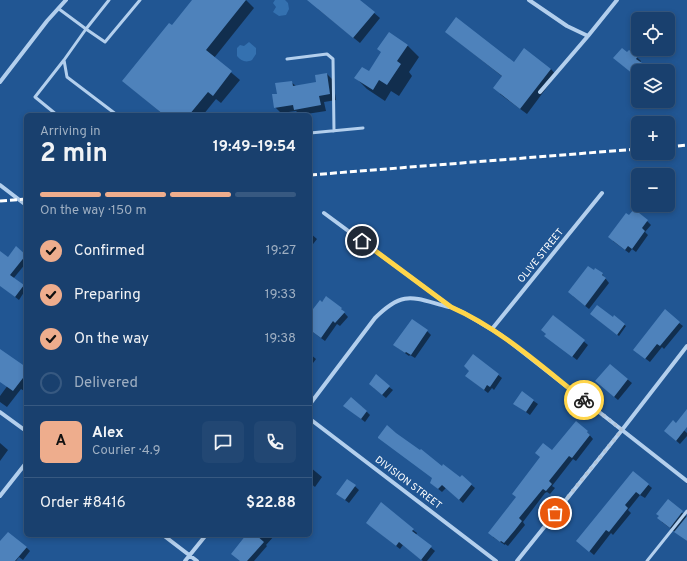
<!DOCTYPE html>
<html lang="en">
<head>
<meta charset="utf-8">
<style>
  body { margin:0; font-family:Overpass,sans-serif; background:#224773; color:#f1f3f6; height:100vh; display:flex; flex-direction:column; font-size:15px; white-space:nowrap }
  * { box-sizing:border-box; margin:0 }
  p { font-size:13px; color:#9fafc2 }
  .icon { flex:none; width:22px; height:22px; fill:none; stroke:currentColor; stroke-width:2; stroke-linecap:round; stroke-linejoin:round }
  .map { position:relative; flex:1; overflow:hidden }
  .panel { position:absolute; left:24px; top:113px; width:288px; height:424px; display:flex; flex-direction:column; background:#19406e; border-radius:6px; box-shadow:0 2px 6px #0003,0 0 0 1px #375981 }
  .panel>* { flex:none }
  .fabs { position:absolute; left:631px; top:12px; display:grid; gap:8px }
  .fabs a { display:grid; place-items:center; width:44px; height:44px; border-radius:6px; background:#19406e; box-shadow:0 2px 6px #0003,0 0 0 1px #375981; font-size:20px }
  .pin { position:absolute; display:grid; place-items:center; width:34px; height:34px; color:#fff; margin:-17px; border:2px solid #fff; border-radius:50%; box-shadow:0 1px 4px #0007 }
  .courier { position:absolute; display:grid; place-items:center; width:40px; height:40px; margin:-20px; border:3px solid #ffd54a; border-radius:50%; background:#fff; color:#222; box-shadow:0 1px 5px #0007 }
  .head em { font-style:normal; font-weight:700 }
  .head div { display:flex; flex-direction:column-reverse }
  .head { display:flex; align-items:center; justify-content:space-between; height:68px; padding:0 16px }
  h1 { font-size:26px; font-weight:700; line-height:30px }
  .bar { display:grid; grid-template-columns:repeat(4,1fr); gap:6px 4px; align-content:center; height:48px; padding:0 16px }
  .bar i { height:5px; border-radius:3px; background:#375981 }
  .bar .current { background:#eead8d }
  .bar p { grid-column:span 4 }
  .line { display:flex; align-items:center; gap:10px; padding:0 16px; border-top:1px solid #375981 }
  .line div { flex:1 }
  .round { display:grid; place-items:center; flex:none; width:42px; height:42px; border-radius:6px; background:#224773 }
  ol { padding:0 16px; list-style:none }
  li { display:flex; align-items:center; gap:12px; height:44px }
  li p { margin-inline-start:auto }
  li .icon { padding:4px; border-radius:50%; background:#eead8d; color:#111; stroke-width:4 }
  li:last-child { color:#9fafc2 }
  li i { width:22px; height:22px; border:2px solid #375981; border-radius:50% }
  .map>svg:first-child { display:block }
  .green { fill:#3471b0 }
  .shadow { fill:#0007 }
  .building { fill:#4e82bb }
  .lines { fill:none; stroke-linecap:round; stroke-linejoin:round }
  .lane { stroke:#b3cfed; stroke-width:3 }
  .street { stroke:#b3cfed; stroke-width:4 }
  .rail { stroke:#fff; stroke-width:3; stroke-dasharray:7 3; stroke-linecap:butt }
  .done { stroke:#b1c4d9; stroke-width:4; stroke-dasharray:0 7.2 }
  .route { stroke:#ffd54a; stroke-width:5 }
  .labels { text-anchor:middle; dominant-baseline:central; stroke-width:3; stroke-linejoin:round; paint-order:stroke }
  .street-label { font-size:10px; fill:#fff; stroke:#215693 }
</style>
</head>
<body>
<div class="map">
<svg width="687" height="561" viewBox="0 0 687 561">
  <rect width="100%" height="100%" fill="#215693"/>
  <path class="green" d="M275 0H285L288 3 289 9 286 15 279 16 273 12 276 7 273 3Z
    M249 42 256 48V54L252 60C246 63 241 61 237 56V48L240 45 244 46Z"/>
  <path class="shadow" d="M193 0H246L254 8 214 58 240 80 221 103 216 99 203 115H164L123 81 172 27Z
    M314 0H359L380 18 360 43 318 9Z
    M446 32 514 63 551 69 556 75 527 114 500 94 503 77Z
    M389 33 408 46 419 57 409 72 412 76 399 96 391 91 385 101 367 89 356 78 369 72 382 52Z
    M630 51 641 61 640 63 645 67 642 71H638V77L619 62Z
    M327 74 333 80 336 100 324 102 326 111 300 115 296 111 281 113 275 107 278 94 291 82 296 86 317 83 316 75Z
    M630 217 647 221 651 225 645 232 648 235 636 252 632 249 629 253 613 241Z
    M310 233 317 239 310 248Z
    M16 247 26 255V263L13 279 26 289 19 300 0 285V252L8 258Z
    M594 271 602 274 609 283 589 309 573 296Z
    M327 297 341 309 348 317 340 326 337 324 325 341 310 330V311L311 310 313 311Z
    M554 316 588 345 577 360 550 339 547 334Z
    M593 316 613 319 614 317 626 326 619 336Z
    M679 323 683 326 664 349 662 347 650 362 638 353Z
    M427 331 431 335 415 358 410 355 409 356 398 348Z
    M310 354 316 359 310 367Z
    M473 355 502 378 494 390 492 388 488 393 470 379Z
    M0 357 26 368V392L21 389 7 407 0 402V396L8 385 0 379Z
    M610 365 632 383 618 400 600 385Z
    M389 387 393 390 386 398 374 388Z
    M522 393 538 404 530 415 515 404Z
    M345 406 362 407 370 415 365 422Z
    M673 421 687 433V436L680 444 665 431Z
    M576 423 587 432 593 439 576 461 573 459 552 486 555 488 550 494 547 492 545 493 523 522 525 525 508 546 505 544V545L493 537 553 452Z
    M395 434 442 467 461 479 462 477 475 488 463 503 446 488 442 492 431 483 433 478Z
    M0 443 8 450 0 461Z
    M310 467 322 477 315 487 310 483Z
    M633 472 652 488 645 498 640 495 628 510 631 513 613 535 611 533 594 555 581 544Z
    M348 480 359 490 349 503 341 497Z
    M668 501 687 517V541L662 522 660 516Z
    M367 523 413 530 417 533 416 535 435 551 427 561H423L403 545 400 549Z
    M246 535H275L266 545 267 546 254 561H241Z
    M0 543 26 547 30 551 23 560 19 557 16 561H0Z"/>
  <path class="building" d="M192 0H246L206 50 232 71 213 96 208 92 189 115H164L122 81 169 23 172 25Z
    M307 0H360L375 12 353 38Z
    M456 17 514 62 524 48 551 69 520 109 493 88 502 76 445 32Z
    M389 32 408 45 397 61 401 64 387 85 379 80 373 90 354 78 362 67 369 71 381 52 377 49Z
    M622 48 627 52 629 50 638 56 636 59 642 63 633 74 613 58Z
    M327 73 330 94 319 96 321 105 294 110 293 105 274 108 272 94H277L275 83 292 81 293 86 316 82 315 75Z
    M634 209 648 220 642 228 645 231 632 249 628 246 625 250 608 237 626 213 629 215Z
    M16 246 26 255 10 275 24 285 15 297 0 286V251L8 257Z
    M588 266 594 270 595 268 603 273 602 275 606 278 585 306 568 292Z
    M326 296 342 308 341 309 345 312 335 323 333 321 321 338 310 330V313L320 300 322 302Z
    M597 305 613 317 614 315 625 324 617 335 590 314Z
    M665 309 680 322 660 346 657 344 645 359 633 350Z
    M553 315 585 340 572 357 544 336 546 334 541 330Z
    M412 319 428 330 411 355 406 352 405 353 393 345Z
    M0 349 26 367V374L13 391 0 382Z
    M473 354 499 374 490 387 487 385 484 390 465 376 469 371 464 366Z
    M610 364 628 379 614 397 595 381Z
    M376 374 390 386 382 395 369 384Z
    M522 391 534 400 526 412 513 404Z
    M351 397 367 411 361 419 343 406Z
    M687 409V427L676 441 664 431 673 420 676 423Z
    M576 421 588 431 587 432 590 435 572 458 569 456 549 481 552 484 546 491 543 489 542 490 519 518 522 521 515 530 504 543 501 541 500 542 488 533 516 497 512 494 540 457 535 453 543 443 552 450Z
    M387 425 396 433 420 450 421 449 442 466 443 464 460 477 462 475 472 484 459 500 442 485 438 489 430 483 432 478 378 438V437Z
    M633 471 649 484 640 495 636 492 625 505 628 508 609 532 606 530 589 552 576 541Z
    M347 479 356 485 345 500 336 494Z
    M668 499 683 511 670 528 657 518 659 516 656 514Z
    M381 502 414 529 412 531 432 546 421 560 399 542 396 546 366 523Z
    M687 516V541L674 532Z
    M8 532 27 547 15 561H0V541Z
    M246 535H256L264 542 247 561H240L231 554Z"/>
  <g class="lines">
    <path class="lane" d="M109 0 86 29 105 42 140 0
      M59 9 86 29 64 60 67 77 117 115
      M287 59 327 54 333 59 334 131
      M57 115 35 97 64 60
      M310 133 363 128
      M647 561 687 511"/>
    <path class="street" d="M529 0 567 26 588 36
      M0 82 47 21 66 0
      M540 92 588 36 617 0
      M0 185 26 205
      M324 213 451 307 464 313 501 335 687 481
      M492 329 602 193
      M310 404 375 318C404 289 413 298 449 307
      M0 412 26 431
      M310 419 496 561
      M0 496 26 463
      M163 535 197 561
      M185 561 206 535
      M517 561 622 430 687 346"/>
    <path class="rail" d="M668 147 687 145
      M310 175 638 149
      M0 201 26 199"/>
  </g>
  <g class="lines">
    <path class="done" d="M555 513 622 430 584 400"/>
    <path class="route" d="M362 241 451 307C501 329 542 367 584 400"/>
  </g>
  <g class="labels">
    <g class="street-label">
      <text transform="translate(541 256) rotate(-51)">OLIVE STREET</text>
      <text transform="translate(408 483) rotate(37)">DIVISION STREET</text>
    </g>
  </g>
</svg>
<div class="fabs">
<a><svg class="icon" aria-label="locate" viewBox="0 0 24 24"><circle cx="12" cy="12" r="6"/><path d="M12 2v4M12 18v4M2 12h4M18 12h4"/></svg></a>
<a><svg class="icon" aria-label="layers" viewBox="0 0 24 24"><path d="M12 4l9 5-9 5-9-5zM3 14l9 5 9-5"/></svg></a>
<a>+</a>
<a>−</a>
</div>
<div class="pin" style="left:555px;top:513px;background:#ea580c"><svg class="icon" aria-label="bag" viewBox="0 0 24 24"><path d="M5 8h14l-1 12H6zM9 8a3 3 0 0 1 6 0"/></svg></div>
<div class="pin" style="left:362px;top:241px;background:#1f2937"><svg class="icon" aria-label="home" viewBox="0 0 24 24"><path d="M3 11l9-7 9 7M6 9v11h12V9"/></svg></div>
<div class="courier" style="left:584px;top:400px"><svg class="icon" aria-label="bike" viewBox="0 0 24 24"><circle cx="6" cy="16" r="4"/><circle cx="18" cy="16" r="4"/><path d="M6 16l4-8h5l3 8M10 8l3 8H6M13 5h3"/></svg></div>
<section class="panel">
<div class="head"><div><h1>2 min</h1><p>Arriving in</p></div><em>19:49–19:54</em></div>
<div class="bar"><i class="current"></i><i class="current"></i><i class="current"></i><i></i><p>On the way · 150 m</p></div>
<ol>
<li><svg class="icon" aria-label="check" viewBox="0 0 24 24"><path d="M5 12l5 5 9-10"/></svg>Confirmed<p>19:27</p></li>
<li><svg class="icon" aria-label="check" viewBox="0 0 24 24"><path d="M5 12l5 5 9-10"/></svg>Preparing<p>19:33</p></li>
<li><svg class="icon" aria-label="check" viewBox="0 0 24 24"><path d="M5 12l5 5 9-10"/></svg>On the way<p>19:38</p></li>
<li><i></i>Delivered</li>
</ol>
<div class="line" style="height:72px"><b class="round" style="background:#eead8d;color:#111">A</b><div><b>Alex</b><p>Courier · 4.9</p></div><a class="round"><svg class="icon" aria-label="chat" viewBox="0 0 24 24"><path d="M4 5h16v11H9l-5 4z"/></svg></a><a class="round"><svg class="icon" aria-label="phone" viewBox="0 0 24 24"><path d="M5 4h4l2 5-3 2q2 4 5 5l2-3 5 2v4C11 20 4 13 5 4z"/></svg></a></div>
<div class="line" style="height:52px"><div>Order #8416</div><b>$22.88</b></div>
</section>
</div>
</body>
</html>
